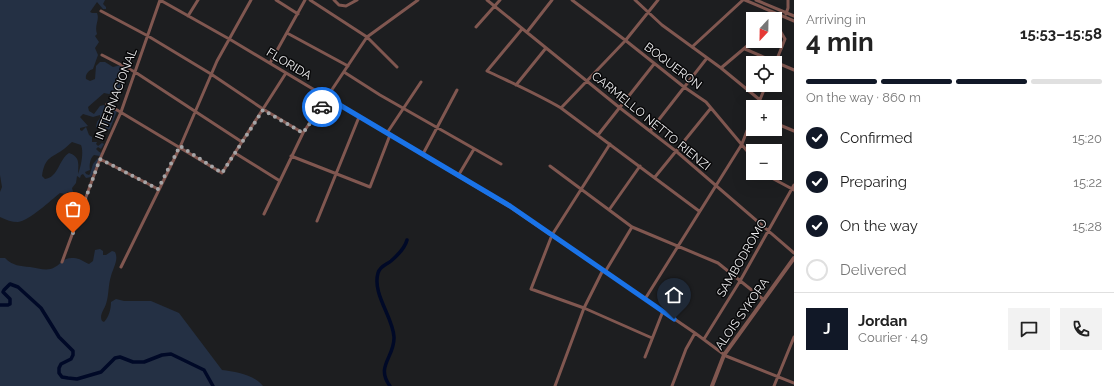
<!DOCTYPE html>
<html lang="en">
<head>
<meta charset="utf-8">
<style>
  body { margin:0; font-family:Raleway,sans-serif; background:#f2f2f2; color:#222; height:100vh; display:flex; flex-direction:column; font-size:15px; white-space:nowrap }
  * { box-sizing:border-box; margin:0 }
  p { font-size:13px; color:#767676 }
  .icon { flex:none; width:22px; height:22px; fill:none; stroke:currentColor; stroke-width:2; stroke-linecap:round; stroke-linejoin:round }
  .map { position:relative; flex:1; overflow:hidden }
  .sheet { display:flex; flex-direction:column; background:#fff; width:320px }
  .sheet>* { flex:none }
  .needle { width:26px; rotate:202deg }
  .controls { position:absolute; left:746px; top:12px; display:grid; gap:8px }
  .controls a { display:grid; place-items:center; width:36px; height:36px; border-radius:0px; background:#fff; box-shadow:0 4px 16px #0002; font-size:20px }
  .pin { position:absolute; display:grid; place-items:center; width:34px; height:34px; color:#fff; margin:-41px -17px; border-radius:50% 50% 50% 0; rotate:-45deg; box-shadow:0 0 4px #0007 }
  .pin .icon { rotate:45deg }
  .courier { position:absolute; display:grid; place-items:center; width:40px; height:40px; margin:-20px; border:3px solid #1a73e8; border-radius:50%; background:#fff; color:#222; box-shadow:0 1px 5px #0007 }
  .headline em { font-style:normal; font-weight:700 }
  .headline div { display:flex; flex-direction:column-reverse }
  .headline { display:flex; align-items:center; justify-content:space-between; height:68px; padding:0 12px }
  h1 { font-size:26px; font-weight:700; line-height:30px }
  .bar { display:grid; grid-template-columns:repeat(4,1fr); gap:6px 4px; align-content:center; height:48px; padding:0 12px }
  .bar i { height:5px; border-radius:3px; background:#e0e0e0 }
  .bar .active { background:#111827 }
  .bar p { grid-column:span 4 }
  .line { display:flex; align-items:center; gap:10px; padding:0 12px; border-top:1px solid #e0e0e0 }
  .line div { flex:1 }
  .round { display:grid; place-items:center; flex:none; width:42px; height:42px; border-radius:0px; background:#f2f2f2 }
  ol { padding:0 12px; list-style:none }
  li { display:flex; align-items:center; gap:12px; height:44px }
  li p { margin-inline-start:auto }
  li .icon { padding:4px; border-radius:50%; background:#111827; color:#fff; stroke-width:4 }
  li:last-child { color:#767676 }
  li i { width:22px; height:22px; border:2px solid #e0e0e0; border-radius:50% }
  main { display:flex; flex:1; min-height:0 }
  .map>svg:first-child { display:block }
  .green { fill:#243044; fill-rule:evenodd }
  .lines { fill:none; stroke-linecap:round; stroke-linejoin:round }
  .canal { stroke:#000927; stroke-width:3.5 }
  .minor { stroke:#805750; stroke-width:3 }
  .tertiary { stroke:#805750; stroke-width:4 }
  .done { stroke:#a5a5a7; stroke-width:4; stroke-dasharray:0 7.2 }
  .route { stroke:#1a73e8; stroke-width:5 }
  .labels { text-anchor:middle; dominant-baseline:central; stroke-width:3; stroke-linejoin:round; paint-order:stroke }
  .street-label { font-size:12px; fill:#eeeef0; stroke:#080809 }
</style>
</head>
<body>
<main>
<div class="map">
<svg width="794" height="386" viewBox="0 0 794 386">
  <rect width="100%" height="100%" fill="#1d1e20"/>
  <path class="green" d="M0 0H105L103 4 106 7V9H103L97 2 90 12 92 13H97C100 20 94 25 97 34L95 36 99 42 95 48 98 55 93 69C89 70 85 74 86 79L90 81 95 79 96 66 100 62H105L113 67 121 65 125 67 119 78 122 85 120 89 109 94 104 93 88 107 89 111 94 114 100 106 104 105 108 110 107 111 103 110V113L106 114 109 112 113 113 114 110 110 106H106V102L108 101 115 104 117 111 110 129 106 130 105 125 102 126 100 129 96 127 97 122 100 118V115L93 117 83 114 80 117 88 126 80 128V130L82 131 86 127 89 135 92 137V142H97L96 144 98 146 102 143 104 144 101 149 98 147 96 149 98 151 101 153 100 156 94 155C90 158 89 166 90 170L85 172 86 174 89 175 90 174 93 164 98 158H100L99 163 91 177 86 178 83 174 81 175 80 178 77 176 76 183 72 188 73 192 72 193 68 192 65 194 60 193C51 200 29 221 18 222 12 222 6 220 0 217V192L2 187 0 175ZM72 142 81 145C84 152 81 167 78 174 78 165 81 157 69 153 59 159 58 178 45 179L42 176C45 156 52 158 64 149 67 147 69 144 72 142Z
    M100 249 103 251V255H106L112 251 115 252C119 260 113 268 111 276 108 285 109 295 106 304 104 310 99 315 102 321L104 322C109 317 111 309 111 302L116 299 124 301H151L179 313 222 370C236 372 253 374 263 386H0V258H5C13 266 20 266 30 267 39 268 47 272 55 267 62 263 63 257 74 258 79 258 84 262 89 264L93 261 95 250Z"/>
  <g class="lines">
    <path class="canal" d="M0 305H8L10 304V299L3 292 4 290 10 284 18 287 41 308 59 337 73 351V355L71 359 61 364 59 368V373L62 377 68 378 77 379 101 372 115 358 120 357 133 362H144L162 355 171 354 204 370 213 386
      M390 386C375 366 395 357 394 337 393 317 372 294 378 273 380 266 386 265 391 261 398 255 405 248 407 240"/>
    <path class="minor" d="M276 0 298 14
      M310 0 367 37 397 67
      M334 0 339 5 346 6 357 0
      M487 0 620 108 677 152 794 253
      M572 0 625 40 684 87 706 102 753 158
      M635 0 662 25 721 68 760 100
      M745 0 794 21
      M756 0 794 16
      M101 11 148 36 211 74 263 109 303 133
      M786 14 788 8V0
      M188 16 198 0
      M775 22 785 39 775 64
      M476 27 500 0
      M522 29 487 71C512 83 537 94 561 108L699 211
      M527 32 552 0
      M287 33 348 66
      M692 47 743 0
      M745 49 794 70
      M102 55 135 72 242 142
      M270 63 305 0
      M721 68 753 41
      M344 72 380 95 501 164
      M516 85 546 48
      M107 104 222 173 286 73
      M757 107 766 85
      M561 108 625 41 658 0
      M775 123 794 131
      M650 131 707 58
      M387 133 421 82
      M598 135 654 64
      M610 144 552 235 531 289 584 308 652 338
      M235 153 280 181
      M423 154 457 90
      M291 156 370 187 390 135
      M100 159 158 189
      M550 166 632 227 718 263 764 300
      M765 173 768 176 794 190
      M458 176 474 149
      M655 177 711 108
      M609 210 640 166
      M264 214 303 133 367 37 418 0
      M317 221 359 117
      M62 262 100 159 121 112 160 0 231 40 510 207 695 333 726 356 794 383
      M121 267 180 147 217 61 251 0
      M605 272 632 227
      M645 299 742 144 753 115
      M704 339 740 281 794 185
      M645 357 663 311
      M555 386 584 308 603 270
      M672 386 686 349 695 333
      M774 386 794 337"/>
    <path class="tertiary" d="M712 386 724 355 794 258"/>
  </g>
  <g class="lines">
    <path class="done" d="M73 233 100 159 158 189 180 146 222 173 263 110 303 133 322 107"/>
    <path class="route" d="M322 107 328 98 510 206 674 319"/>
  </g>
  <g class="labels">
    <g class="street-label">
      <text transform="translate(289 64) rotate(31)">FLORIDA</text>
      <text transform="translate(673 66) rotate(37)">BOQUERON</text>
      <text transform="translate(116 94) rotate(-69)">INTERNACIONAL</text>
      <text transform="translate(651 121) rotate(39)">CARMELLO NETTO RIENZI</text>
      <text transform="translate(742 258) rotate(-60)">SAMBODROMO</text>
      <text transform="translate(742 314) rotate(-55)">ALOIS SYKORA</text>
    </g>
  </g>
</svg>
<div class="controls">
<a><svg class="needle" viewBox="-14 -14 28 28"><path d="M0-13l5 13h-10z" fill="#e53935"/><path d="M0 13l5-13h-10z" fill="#767676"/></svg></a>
<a><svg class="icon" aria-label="locate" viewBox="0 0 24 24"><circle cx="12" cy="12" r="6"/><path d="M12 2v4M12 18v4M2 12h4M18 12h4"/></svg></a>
<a>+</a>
<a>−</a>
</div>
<div class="pin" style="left:73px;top:233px;background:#ea580c"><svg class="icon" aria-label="bag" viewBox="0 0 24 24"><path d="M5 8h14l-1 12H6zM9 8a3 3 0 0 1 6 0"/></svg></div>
<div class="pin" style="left:674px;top:319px;background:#1f2937"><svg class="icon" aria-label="home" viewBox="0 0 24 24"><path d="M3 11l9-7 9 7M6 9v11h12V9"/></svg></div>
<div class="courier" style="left:322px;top:107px"><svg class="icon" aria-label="car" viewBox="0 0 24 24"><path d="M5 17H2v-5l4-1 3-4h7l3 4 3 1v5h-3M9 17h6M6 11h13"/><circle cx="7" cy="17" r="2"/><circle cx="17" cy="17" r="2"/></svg></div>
</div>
<section class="sheet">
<div class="headline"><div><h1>4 min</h1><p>Arriving in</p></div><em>15:53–15:58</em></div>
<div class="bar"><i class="active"></i><i class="active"></i><i class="active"></i><i></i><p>On the way · 860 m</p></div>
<ol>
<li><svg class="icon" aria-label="check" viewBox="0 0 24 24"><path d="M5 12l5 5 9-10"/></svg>Confirmed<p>15:20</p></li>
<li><svg class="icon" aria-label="check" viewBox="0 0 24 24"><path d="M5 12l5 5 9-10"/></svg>Preparing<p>15:22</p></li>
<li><svg class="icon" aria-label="check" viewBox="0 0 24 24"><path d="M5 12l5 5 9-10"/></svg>On the way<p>15:28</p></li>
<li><i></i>Delivered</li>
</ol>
<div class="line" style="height:72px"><b class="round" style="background:#111827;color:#fff">J</b><div><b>Jordan</b><p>Courier · 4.9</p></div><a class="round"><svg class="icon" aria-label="chat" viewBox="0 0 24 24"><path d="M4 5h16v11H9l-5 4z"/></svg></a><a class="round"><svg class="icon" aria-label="phone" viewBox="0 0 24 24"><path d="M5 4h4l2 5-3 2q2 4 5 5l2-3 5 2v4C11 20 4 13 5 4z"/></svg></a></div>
</section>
</main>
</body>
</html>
